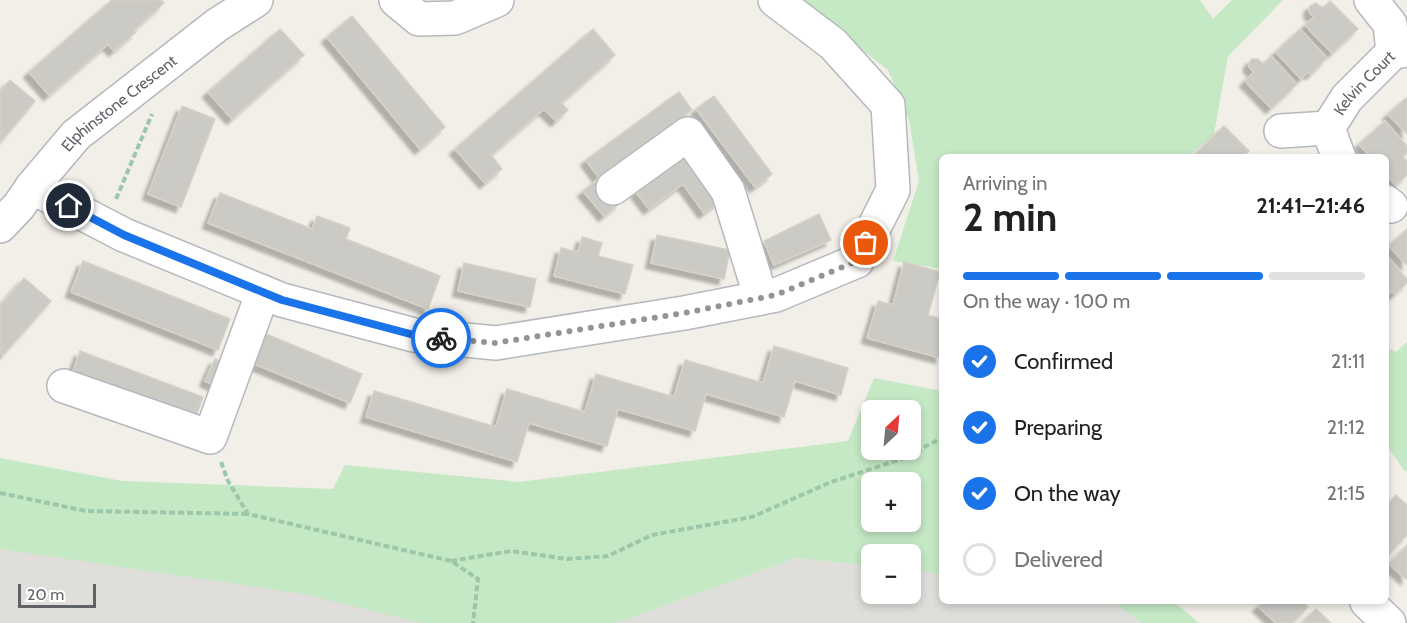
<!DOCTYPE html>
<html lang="en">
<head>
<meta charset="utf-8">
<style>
  body { margin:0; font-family:Cabin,sans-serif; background:#f6f6f6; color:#202124; height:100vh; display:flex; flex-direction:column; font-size:22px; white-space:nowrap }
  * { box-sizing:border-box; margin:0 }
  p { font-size:20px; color:#757577 }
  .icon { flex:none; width:33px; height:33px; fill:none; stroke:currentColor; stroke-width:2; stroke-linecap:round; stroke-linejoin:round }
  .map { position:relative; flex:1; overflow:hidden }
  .sheet { position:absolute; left:939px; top:154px; width:450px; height:450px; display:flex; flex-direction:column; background:#fff; border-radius:9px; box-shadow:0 3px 9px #0003 }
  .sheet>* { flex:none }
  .needle { width:39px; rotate:26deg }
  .controls { position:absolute; left:861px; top:400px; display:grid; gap:12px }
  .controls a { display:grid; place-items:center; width:60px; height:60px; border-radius:9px; background:#fff; box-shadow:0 3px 9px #0003; font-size:30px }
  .scale { position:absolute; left:18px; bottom:15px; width:78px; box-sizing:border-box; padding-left:6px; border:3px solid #5f6368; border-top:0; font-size:16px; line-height:21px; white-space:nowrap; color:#5f6368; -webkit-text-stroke:4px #fff; paint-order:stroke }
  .pin { position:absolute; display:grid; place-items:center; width:51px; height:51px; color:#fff; margin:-26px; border:3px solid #fff; border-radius:50%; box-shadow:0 2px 6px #0007 }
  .courier { position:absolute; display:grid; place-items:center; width:60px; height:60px; margin:-30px; border:4px solid #1a73e8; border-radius:50%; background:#fff; color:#222; box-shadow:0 2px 8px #0007 }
  .overview em { font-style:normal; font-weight:700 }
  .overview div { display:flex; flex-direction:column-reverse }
  .overview { display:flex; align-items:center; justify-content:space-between; height:102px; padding:0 24px }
  h1 { font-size:39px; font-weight:700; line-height:45px }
  .bar { display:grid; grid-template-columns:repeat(4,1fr); gap:9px 6px; align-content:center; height:72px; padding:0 24px }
  .bar i { height:8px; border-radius:4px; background:#e0e0e0 }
  .bar .current { background:#1a73e8 }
  .bar p { grid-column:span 4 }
  ol { padding:0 24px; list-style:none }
  li { display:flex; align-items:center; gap:18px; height:66px }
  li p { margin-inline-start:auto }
  li .icon { padding:6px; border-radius:50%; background:#1a73e8; color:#fff; stroke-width:4 }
  li:last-child { color:#757577 }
  li i { width:33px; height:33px; border:3px solid #e0e0e0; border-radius:50% }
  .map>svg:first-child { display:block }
  .industrial { fill:#e0deda }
  .green { fill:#c5e8c5; fill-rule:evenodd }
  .building { fill:#cccac5; stroke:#d6d1c6; stroke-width:1.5; filter:url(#shadow) }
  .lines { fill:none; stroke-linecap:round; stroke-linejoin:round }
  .minor-casing { stroke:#b5b8bc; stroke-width:36 }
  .path { stroke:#9cc7a9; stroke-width:4; stroke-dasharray:6 3; stroke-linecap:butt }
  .minor { stroke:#fff; stroke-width:33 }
  .done { stroke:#929495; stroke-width:6; stroke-dasharray:0 10.8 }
  .route { stroke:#1a73e8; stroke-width:8 }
  .labels { text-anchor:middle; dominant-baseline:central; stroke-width:4.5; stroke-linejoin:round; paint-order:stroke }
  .street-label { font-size:16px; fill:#5f6368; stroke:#fff }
</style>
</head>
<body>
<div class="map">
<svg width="1407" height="623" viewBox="0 0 1407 623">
  <defs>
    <filter id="shadow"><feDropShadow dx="-5.5" dy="5.5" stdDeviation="1.5" flood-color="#0004"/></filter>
  </defs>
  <rect width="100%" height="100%" fill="#f1efe8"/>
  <path class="industrial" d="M0 516 473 623H0Z
    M796 558 871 566 872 594H910L911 570 942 574V602H1113L1141 623H617Z"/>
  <path class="green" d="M798 0H1200L1213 19 1232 0H1283L1228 56 1214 134 1187 157 942 158V269L893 261 919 181 909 120 888 70Z
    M1407 342V470L1405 472 1386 444V347L1396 352Z
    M874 378 942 391V574L911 570 910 555H872L871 566 796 558 617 623H421L303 594 0 549V458L122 481 333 489 345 465 519 482 848 441ZM872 411H910V450H872ZM872 483H910V522H872Z
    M1113 602H1174L1199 623H1141Z"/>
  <path class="building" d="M112 0H161L164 3 134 30 136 32 114 51 108 44 49 95 29 72Z
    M1330 1 1358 29 1332 53 1305 25 1314 17 1309 12 1310 6 1316 3 1323 8Z
    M352 16 445 127 420 149 327 37Z
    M280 29 304 55 232 119 208 92Z
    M593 29 615 55 561 103 568 110 556 121 544 109 491 155 502 169 485 183 455 149Z
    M1300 29 1327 58 1311 74 1308 72 1301 79 1276 52Z
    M1271 56 1297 84 1271 108 1245 81 1254 72 1249 67V63L1252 59H1258L1263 64Z
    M10 80 35 101 0 143V91Z
    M679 92 692 110 599 178 586 160Z
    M714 96 772 174 755 187 696 109Z
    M1406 98 1407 99V134L1388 114Z
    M182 106 215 119 181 207 148 194Z
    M1385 121 1407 146V153L1403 157 1407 161V175L1396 185 1386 174V158H1371L1359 144Z
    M1224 126 1249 151 1242 158H1200L1196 153Z
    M688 154 722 199 704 213 683 184 649 209 636 192Z
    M599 178 620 203 604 216 583 191Z
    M220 193 312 229 317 216 350 228 346 239 440 276 428 309 208 223Z
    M819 214 831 240 774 265 764 241Z
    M1407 229V265L1389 246Z
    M657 235 730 250 724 279 651 263Z
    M582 237 602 243 598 256 633 265 625 294 554 276 561 248 578 252Z
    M1386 256 1407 279V283L1395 294 1392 291 1386 296Z
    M83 261 230 319 218 350 71 292Z
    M904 262 940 272 928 315 942 319 941 358 867 338 878 301 893 305Z
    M464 263 536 279 530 307 458 291Z
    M24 278 51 301 3 355 0 353V306Z
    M264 333 362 374 350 403 252 363Z
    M774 346 848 368 841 395 795 381 784 417 706 394 695 431 618 409 607 446 529 423 517 462 366 417 374 391 496 427 507 389 585 412 596 374 674 397 685 360 763 383Z
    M80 351 203 397 196 416 73 371Z
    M215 359 226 364 216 386 205 381Z
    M1396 495 1407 505V535L1386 558V506Z
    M1407 545V578L1406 579 1389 564Z
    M1263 602H1303L1308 607 1292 623H1276L1258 606Z
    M1316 609 1331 623H1302Z"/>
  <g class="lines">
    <defs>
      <g id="minor">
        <path d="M396 0 419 19 455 18 497 0"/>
        <path d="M1371 0 1390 24 1393 52"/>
        <path d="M1281 131 1328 128"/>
        <path id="s1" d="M1339 158 1328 128 1347 98 1393 52 1407 50"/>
        <path d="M32 187 124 235 282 300 414 335 496 343 684 313 776 295 857 261 893 190 888 105 833 44 775 0"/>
        <path d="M613 188 688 134 728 191 761 298"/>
        <path d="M1386 202 1391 206"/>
        <path id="s2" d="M0 226 19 206 32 187 76 135 217 25 256 0"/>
        <path d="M64 386 210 437 263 292"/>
        <path d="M1367 602 1389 623"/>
      </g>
    </defs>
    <use href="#minor" class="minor-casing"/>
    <path class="path" d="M116 199 152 114
      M221 462 228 481 248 514 451 561 478 579 473 623
      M0 493 86 511 248 514
      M451 561 511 551 567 559 608 556 652 535 752 517 831 482 914 455 926 446 942 438"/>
    <use href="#minor" class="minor"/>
  </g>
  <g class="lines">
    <path class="done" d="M441 338 495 343 684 313 776 295 857 261 866 243"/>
    <path class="route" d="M69 206 124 235 282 300 414 335 441 338"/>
  </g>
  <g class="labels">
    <g class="street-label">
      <text stroke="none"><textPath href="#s1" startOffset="90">Kelvin Court</textPath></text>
      <text stroke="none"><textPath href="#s2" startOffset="172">Elphinstone Crescent</textPath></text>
    </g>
  </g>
</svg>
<div class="controls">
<a><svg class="needle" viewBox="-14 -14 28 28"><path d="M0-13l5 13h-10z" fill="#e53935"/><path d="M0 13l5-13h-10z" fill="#757577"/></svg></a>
<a>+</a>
<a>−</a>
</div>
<div class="scale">20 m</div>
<div class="pin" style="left:866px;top:243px;background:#ea580c"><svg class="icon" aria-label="bag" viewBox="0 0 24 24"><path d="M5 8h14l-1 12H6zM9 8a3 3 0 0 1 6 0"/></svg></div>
<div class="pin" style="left:69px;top:206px;background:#1f2937"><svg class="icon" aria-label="home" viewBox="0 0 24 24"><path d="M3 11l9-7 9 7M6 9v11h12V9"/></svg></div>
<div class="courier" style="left:441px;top:338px"><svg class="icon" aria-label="bike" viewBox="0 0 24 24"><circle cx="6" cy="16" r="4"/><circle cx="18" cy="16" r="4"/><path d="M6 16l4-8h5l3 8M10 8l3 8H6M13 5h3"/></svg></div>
<section class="sheet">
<div class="overview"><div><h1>2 min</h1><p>Arriving in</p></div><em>21:41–21:46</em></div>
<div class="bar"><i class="current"></i><i class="current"></i><i class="current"></i><i></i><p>On the way · 100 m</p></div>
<ol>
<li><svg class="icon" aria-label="check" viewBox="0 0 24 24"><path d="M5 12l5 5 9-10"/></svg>Confirmed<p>21:11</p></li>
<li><svg class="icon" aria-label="check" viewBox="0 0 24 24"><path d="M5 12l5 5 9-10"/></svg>Preparing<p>21:12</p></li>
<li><svg class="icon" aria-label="check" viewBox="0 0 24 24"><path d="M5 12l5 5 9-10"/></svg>On the way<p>21:15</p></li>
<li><i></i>Delivered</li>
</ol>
</section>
</div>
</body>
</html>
